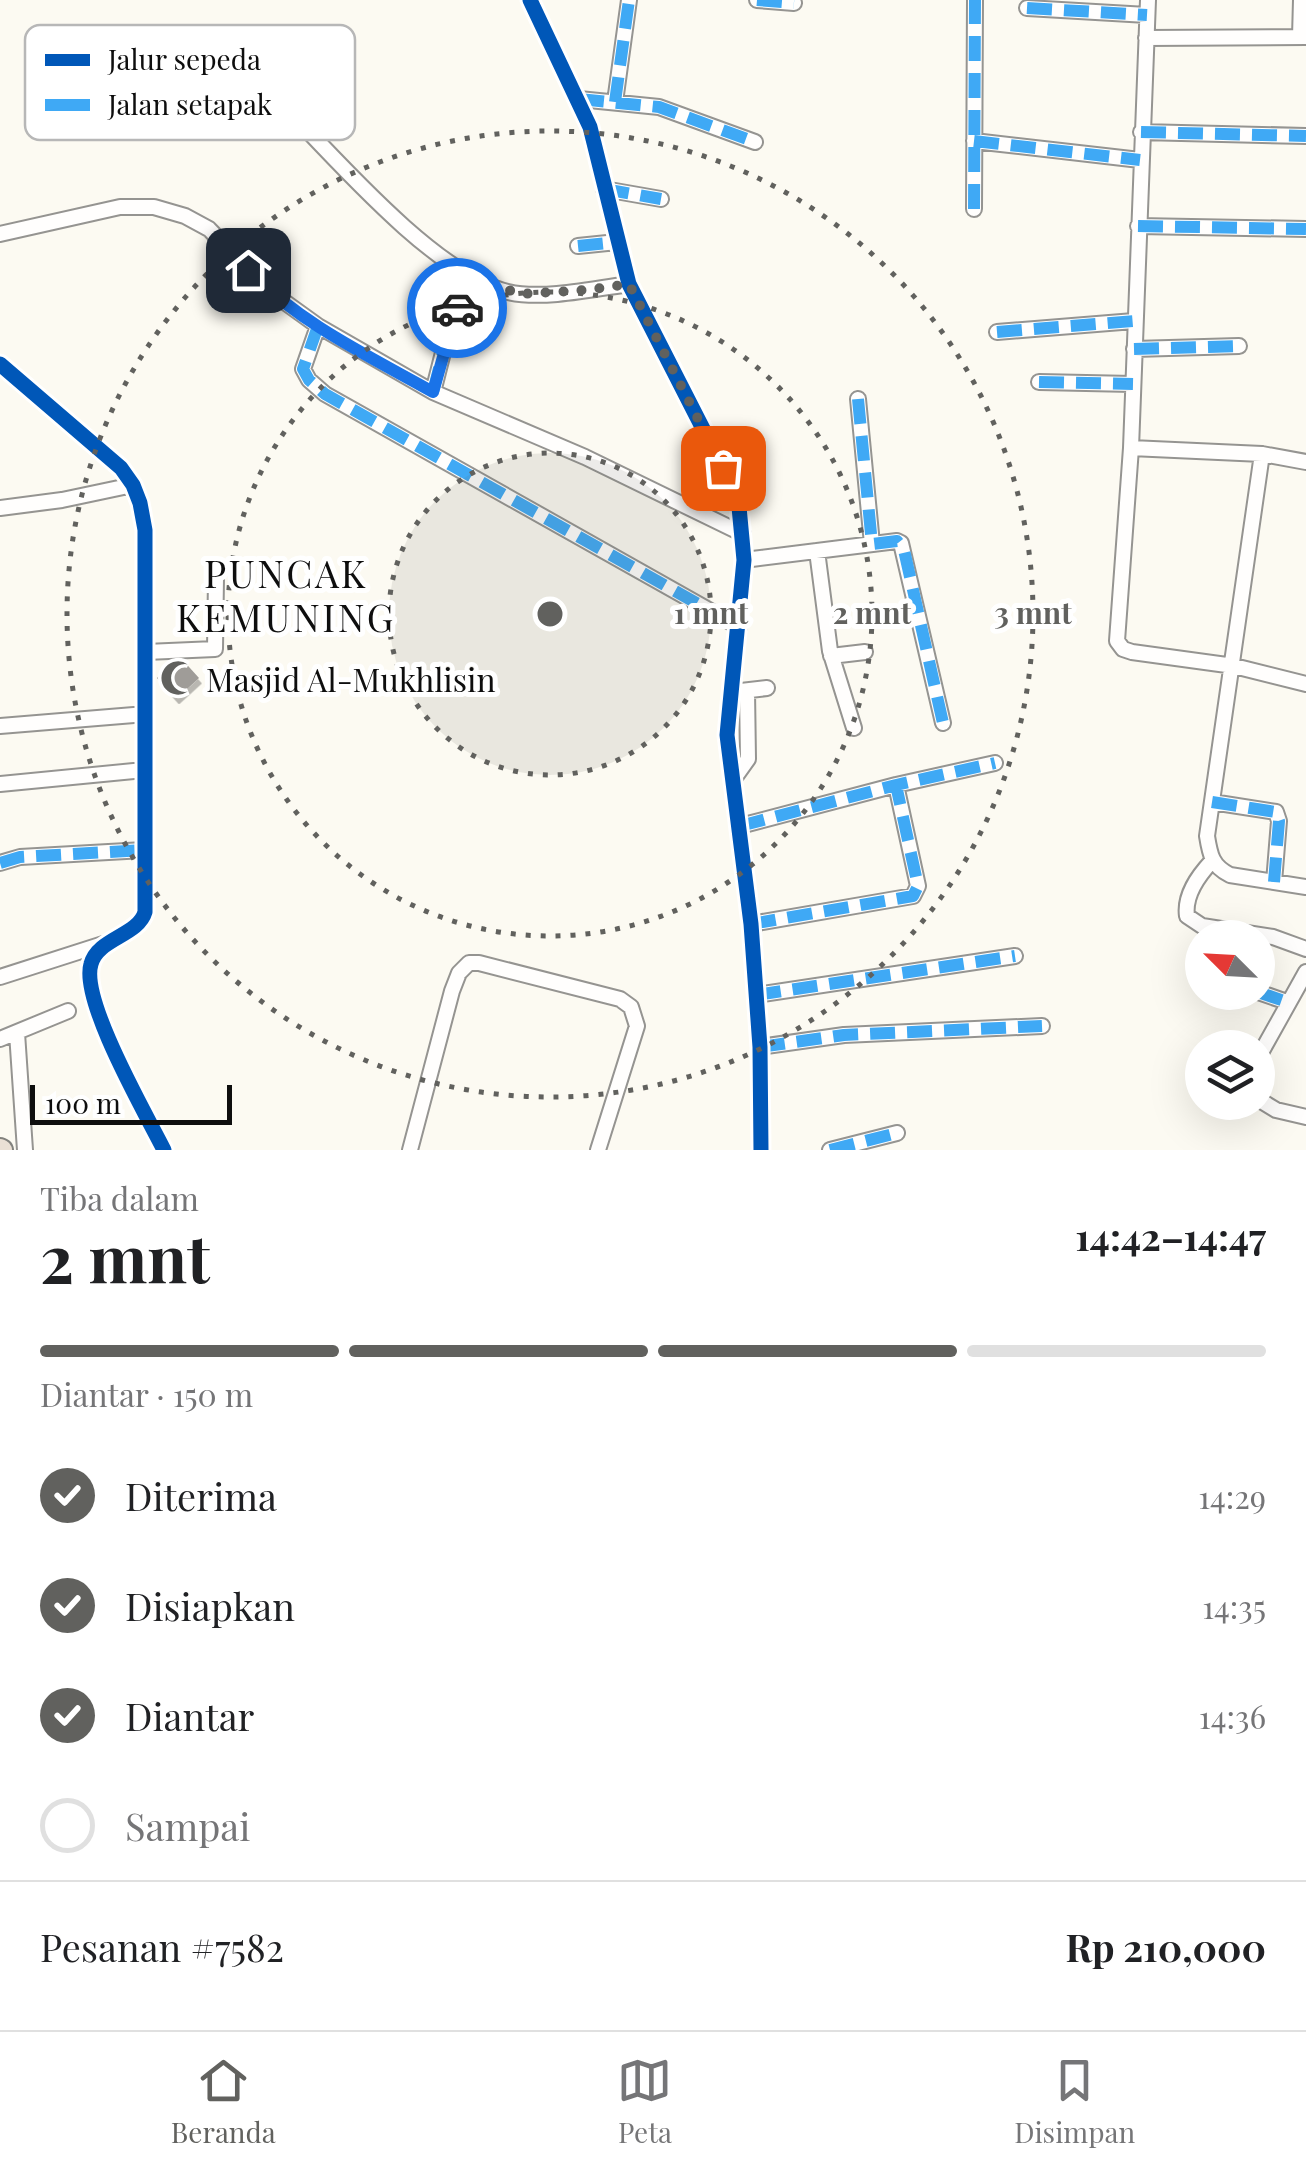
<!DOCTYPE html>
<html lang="id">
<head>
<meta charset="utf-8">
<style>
  body { margin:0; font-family:"Playfair Display",serif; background:#f6f6f6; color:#202124; height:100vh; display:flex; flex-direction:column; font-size:38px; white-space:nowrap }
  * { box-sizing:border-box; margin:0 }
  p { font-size:32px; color:#757577 }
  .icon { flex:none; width:55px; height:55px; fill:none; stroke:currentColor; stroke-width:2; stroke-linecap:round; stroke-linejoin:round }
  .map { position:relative; height:1150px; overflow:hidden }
  .details { display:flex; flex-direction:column; background:#fff; flex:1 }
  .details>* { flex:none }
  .needle { width:65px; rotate:294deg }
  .tools { position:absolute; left:1185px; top:920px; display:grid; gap:20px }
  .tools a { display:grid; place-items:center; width:90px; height:90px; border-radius:50%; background:#fff; box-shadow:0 10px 40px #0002; font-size:50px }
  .scale { position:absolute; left:30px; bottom:25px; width:202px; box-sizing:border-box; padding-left:10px; border:5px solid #0e0e0e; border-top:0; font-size:28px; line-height:35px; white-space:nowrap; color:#0e0e0e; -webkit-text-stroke:8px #fff; paint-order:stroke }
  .pin { position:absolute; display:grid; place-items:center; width:85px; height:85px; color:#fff; margin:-42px; border-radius:20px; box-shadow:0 5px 15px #0006 }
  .courier { position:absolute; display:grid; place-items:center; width:100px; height:100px; margin:-50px; border:8px solid #1a73e8; border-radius:50%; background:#fff; color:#222; box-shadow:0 2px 12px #0007 }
  .head em { font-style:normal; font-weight:700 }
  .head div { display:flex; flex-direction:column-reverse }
  .head { display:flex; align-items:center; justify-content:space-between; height:170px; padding:0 40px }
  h1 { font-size:65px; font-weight:700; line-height:75px }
  .bar { display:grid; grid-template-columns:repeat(4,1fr); gap:15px 10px; align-content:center; height:120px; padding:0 40px }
  .bar i { height:12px; border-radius:8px; background:#e0e0e0 }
  .bar .active { background:#61615e }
  .bar p { grid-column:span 4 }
  .line { display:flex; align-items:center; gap:25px; padding:0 40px; border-top:2px solid #e0e0e0 }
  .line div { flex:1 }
  ol { padding:0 40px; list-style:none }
  li { display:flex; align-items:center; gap:30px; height:110px }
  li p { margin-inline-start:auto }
  li .icon { padding:10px; border-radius:50%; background:#61615e; color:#fff; stroke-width:4 }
  li:last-child { color:#757577 }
  li i { width:55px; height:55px; border:5px solid #e0e0e0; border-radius:50% }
  .tabs { display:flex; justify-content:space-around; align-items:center; height:140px; border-top:2px solid #e0e0e0; background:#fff; font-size:28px; color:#757577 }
  .tabs a { display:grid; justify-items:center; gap:5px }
  .tabs .active { color:#61615e }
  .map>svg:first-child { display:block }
  .building { fill:#9f9c98; filter:url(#shadow) }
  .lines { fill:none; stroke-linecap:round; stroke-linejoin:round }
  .minor-casing { stroke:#959491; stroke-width:18 }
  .highway-casing { stroke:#82827e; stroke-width:24 }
  .minor { stroke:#fffefd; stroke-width:14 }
  .highway { stroke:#eae0d5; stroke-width:20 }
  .quiet { stroke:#3fa9f5; stroke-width:12; stroke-dasharray:25 12; stroke-linecap:butt }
  .cycleway-casing { stroke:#fff; stroke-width:21 }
  .cycleway { stroke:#0057b8; stroke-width:15 }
  .done { stroke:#61615e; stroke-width:10; stroke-dasharray:0 18 }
  .route { stroke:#1a73e8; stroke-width:12 }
  .ring { fill:none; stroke:#61615e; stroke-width:5; stroke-dasharray:5 10 }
  .labels { text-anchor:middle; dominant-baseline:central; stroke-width:10; stroke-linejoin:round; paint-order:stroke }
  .poi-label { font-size:32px; fill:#0e0e0e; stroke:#fff; text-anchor:start }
  .quarter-label { font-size:38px; letter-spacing:2.5px; fill:#0e0e0e; stroke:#fff }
  .key { fill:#fff; stroke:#b7b7b7; stroke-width:2.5 }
  .key-label { font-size:28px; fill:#0e0e0e }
  .centre { fill:#61615e; stroke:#fff; stroke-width:5 }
  .ring-label { font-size:30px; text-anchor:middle; font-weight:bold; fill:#61615e; stroke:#fff; stroke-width:10; stroke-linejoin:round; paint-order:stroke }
</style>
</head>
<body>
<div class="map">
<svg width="1306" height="1150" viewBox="0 0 1306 1150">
  <defs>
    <filter id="shadow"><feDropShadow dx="3" dy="5.5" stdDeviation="0" flood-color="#0004"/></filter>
  </defs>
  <rect width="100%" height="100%" fill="#fcfaf2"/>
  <path class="building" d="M180 657 199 678 176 699 157 678Z"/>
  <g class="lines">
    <defs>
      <path id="minor" d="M530 0 590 127 629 284 723 468 739 507 744 560 727 735 751 924 760 1047 761 1150
        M757 0 794 3
        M1148 0 1131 448 1117 641 1123 649 1132 652 1234 666 1306 684
        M1027 8 1147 15
        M1300 37 1301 0
        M1146 38 1306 37
        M265 86C321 142 432 275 508 292 542 300 594 289 629 284
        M579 99 659 107 755 142
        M615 102 629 0
        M1141 132 1306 136
        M974 141 1140 160
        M604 189 661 199
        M974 209 975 0
        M1138 226 1306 229
        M0 234 120 207H154L185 216 209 229 268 290 318 326 433 392 585 457 743 534
        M578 246 617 242
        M318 326 303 369 309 380 325 394 739 627
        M997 332 1134 321
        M1134 349 1239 346
        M0 364 121 468 133 485 140 503 145 530V912C138 936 98 938 91 964 80 1000 146 1114 164 1150
        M1039 382 1133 384
        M433 392 451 321 473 279
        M858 399 872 544
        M1131 448 1262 454 1306 462
        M1262 454 1207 836C1210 855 1212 866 1230 875L1306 887
        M0 508 62 500 133 485
        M817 551 830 651 854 728
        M744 560 897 541 901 543 943 723
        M146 652 215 649 216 578
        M831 656 865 652
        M741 691 767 688
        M0 726 146 714
        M733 780 748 759 747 691
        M0 784 144 770
        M1212 802 1276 812 1279 821 1274 882
        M740 826 896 785 995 763
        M1212 861C1198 876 1184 895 1187 916L1202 926 1273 937 1306 949
        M0 863 20 857 144 850
        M751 924 913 896 918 886 896 785
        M0 977 103 944
        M1258 992 1287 1002
        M756 995 1015 956
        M17 1033 25 1150
        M0 1039 68 1011
        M760 1047 844 1035 1042 1026
        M1258 1058 1306 972
        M1258 1099 1276 1110 1306 1117
        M410 1150 452 991 459 973 469 963H479L620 999 631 1007 637 1026 598 1150
        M830 1150 897 1133"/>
      <path id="highway" d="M0 1149 2 1150"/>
    </defs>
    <use href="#minor" class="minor-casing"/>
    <use href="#highway" class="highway-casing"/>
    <use href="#minor" class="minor"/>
    <use href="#highway" class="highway"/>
    <path class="quiet" d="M757 0 794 3
      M1027 8 1147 15
      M579 99 659 107 755 142
      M615 102 629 0
      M1141 132 1306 136
      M974 141 1140 160
      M604 189 661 199
      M974 209 975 0
      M1138 226 1306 229
      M578 246 617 242
      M318 326 303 369 309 380 325 394 739 627
      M997 332 1134 321
      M1134 349 1239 346
      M1039 382 1133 384
      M433 392 451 321 473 279
      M858 399 872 544 897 541 904 550 943 723
      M1212 802 1276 812 1279 821 1274 882
      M740 826 896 785 995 763
      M0 863 20 857 144 850
      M751 924 913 896 918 886 896 785
      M1258 992 1287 1002
      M756 995 1015 956
      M760 1047 844 1035 1042 1026
      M830 1150 897 1133"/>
    <defs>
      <path id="cycleway" d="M530 0 590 127 629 284 723 468 739 507 744 560 727 735 751 924 760 1047 761 1150
        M0 364 121 468 133 485 140 503 145 530V912C138 936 98 938 91 964 80 1000 146 1114 164 1150"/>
    </defs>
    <use href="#cycleway" class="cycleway-casing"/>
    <use href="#cycleway" class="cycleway"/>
  </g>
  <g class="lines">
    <path class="done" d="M457 308 473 279 521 294 587 290 629 284 723 468"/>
    <path class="route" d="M248 270C299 323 369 356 433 392L457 308"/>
  </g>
  <circle cx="550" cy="614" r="161" fill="#61615e" fill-opacity=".12"/>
  <g class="ring">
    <circle cx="550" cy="614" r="161"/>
    <circle cx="550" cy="614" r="322"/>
    <circle cx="550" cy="614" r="483"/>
  </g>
  <defs>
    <symbol id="mosque-bare" viewBox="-9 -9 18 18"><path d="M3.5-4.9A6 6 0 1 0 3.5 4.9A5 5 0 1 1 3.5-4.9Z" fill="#61615e" stroke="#fff" stroke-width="2.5" paint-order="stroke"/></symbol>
  </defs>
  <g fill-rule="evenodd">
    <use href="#mosque-bare" x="153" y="653" width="50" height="50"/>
  </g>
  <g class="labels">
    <g class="poi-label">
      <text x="206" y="678">Masjid Al-Mukhlisin</text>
    </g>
    <g class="quarter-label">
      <text x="286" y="572">PUNCAK<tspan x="286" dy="44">KEMUNING</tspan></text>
    </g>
  </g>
  <rect x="25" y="25" width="330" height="115" rx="15" class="key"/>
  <rect x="45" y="54" width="45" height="12" fill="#0057b8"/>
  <rect x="45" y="99" width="45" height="12" fill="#3fa9f5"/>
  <g class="key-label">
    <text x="108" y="70">Jalur sepeda</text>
    <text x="108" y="115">Jalan setapak</text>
  </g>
  <circle cx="550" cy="614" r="15" class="centre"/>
  <g class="ring-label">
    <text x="711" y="624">1 mnt</text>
    <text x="872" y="624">2 mnt</text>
    <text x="1033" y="624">3 mnt</text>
  </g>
</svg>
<div class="tools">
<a><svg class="needle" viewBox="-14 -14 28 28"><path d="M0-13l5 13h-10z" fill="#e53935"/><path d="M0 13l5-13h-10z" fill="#757577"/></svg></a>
<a><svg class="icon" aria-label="layers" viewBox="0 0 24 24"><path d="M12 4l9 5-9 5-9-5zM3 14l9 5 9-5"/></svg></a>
</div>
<div class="scale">100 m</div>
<div class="pin" style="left:723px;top:468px;background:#ea580c"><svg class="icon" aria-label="bag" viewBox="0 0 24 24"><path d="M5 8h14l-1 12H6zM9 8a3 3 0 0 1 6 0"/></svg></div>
<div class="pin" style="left:248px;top:270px;background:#1f2937"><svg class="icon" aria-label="home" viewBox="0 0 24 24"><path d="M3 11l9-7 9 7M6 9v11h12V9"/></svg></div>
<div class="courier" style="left:457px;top:308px"><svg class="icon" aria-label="car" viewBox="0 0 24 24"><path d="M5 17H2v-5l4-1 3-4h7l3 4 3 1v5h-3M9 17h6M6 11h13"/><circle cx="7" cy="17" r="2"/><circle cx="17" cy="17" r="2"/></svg></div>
</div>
<section class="details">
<div class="head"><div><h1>2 mnt</h1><p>Tiba dalam</p></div><em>14:42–14:47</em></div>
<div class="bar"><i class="active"></i><i class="active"></i><i class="active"></i><i></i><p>Diantar · 150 m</p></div>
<ol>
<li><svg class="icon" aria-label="check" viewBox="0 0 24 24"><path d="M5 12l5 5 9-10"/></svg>Diterima<p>14:29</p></li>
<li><svg class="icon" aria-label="check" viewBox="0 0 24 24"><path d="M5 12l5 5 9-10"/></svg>Disiapkan<p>14:35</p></li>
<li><svg class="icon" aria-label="check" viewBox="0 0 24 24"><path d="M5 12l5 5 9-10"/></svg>Diantar<p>14:36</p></li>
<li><i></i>Sampai</li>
</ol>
<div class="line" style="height:130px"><div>Pesanan #7582</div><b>Rp 210,000</b></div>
</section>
<nav class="tabs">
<a class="active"><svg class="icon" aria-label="home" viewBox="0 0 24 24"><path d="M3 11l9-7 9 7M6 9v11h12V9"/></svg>Beranda</a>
<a><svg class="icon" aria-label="map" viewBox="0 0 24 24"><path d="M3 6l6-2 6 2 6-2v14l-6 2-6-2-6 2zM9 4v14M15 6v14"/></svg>Peta</a>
<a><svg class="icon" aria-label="saved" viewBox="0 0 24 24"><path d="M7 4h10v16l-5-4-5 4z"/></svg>Disimpan</a>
</nav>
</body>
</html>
